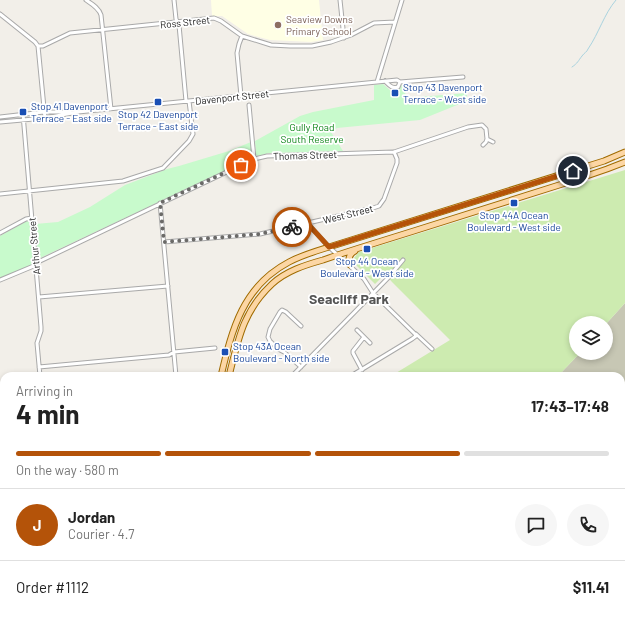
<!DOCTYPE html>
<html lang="en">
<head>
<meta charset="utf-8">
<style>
  body { margin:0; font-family:Barlow,sans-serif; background:#f6f6f6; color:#222; height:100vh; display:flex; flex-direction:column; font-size:15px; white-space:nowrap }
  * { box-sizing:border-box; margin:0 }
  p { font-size:13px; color:#767676 }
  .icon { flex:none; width:22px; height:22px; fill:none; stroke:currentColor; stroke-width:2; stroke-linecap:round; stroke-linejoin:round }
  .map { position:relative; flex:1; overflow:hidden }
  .sheet { position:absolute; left:0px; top:372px; width:625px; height:248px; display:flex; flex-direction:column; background:#fff; border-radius:12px 12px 0 0; box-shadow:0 2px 6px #0003 }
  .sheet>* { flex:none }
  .controls { position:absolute; left:569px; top:316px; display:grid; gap:8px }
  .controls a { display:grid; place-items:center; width:44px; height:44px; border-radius:50%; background:#fff; box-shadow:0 2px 6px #0003; font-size:20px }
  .pin { position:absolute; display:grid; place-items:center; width:34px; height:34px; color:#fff; margin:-17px; border:2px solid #fff; border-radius:50%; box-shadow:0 1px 4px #0007 }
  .courier { position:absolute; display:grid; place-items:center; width:40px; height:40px; margin:-20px; border:3px solid #b45309; border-radius:50%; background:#fff; color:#222; box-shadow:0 1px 5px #0007 }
  .summary em { font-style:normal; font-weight:700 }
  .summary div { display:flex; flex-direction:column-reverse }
  .summary { display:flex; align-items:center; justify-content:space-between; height:68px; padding:0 16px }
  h1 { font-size:26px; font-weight:700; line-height:30px }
  .bar { display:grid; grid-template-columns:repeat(4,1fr); gap:6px 4px; align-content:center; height:48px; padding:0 16px }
  .bar i { height:5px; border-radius:3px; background:#e0e0e0 }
  .bar .on { background:#b45309 }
  .bar p { grid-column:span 4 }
  .line { display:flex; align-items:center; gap:10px; padding:0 16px; border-top:1px solid #e0e0e0 }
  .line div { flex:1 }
  .round { display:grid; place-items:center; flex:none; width:42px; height:42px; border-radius:21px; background:#f6f6f6 }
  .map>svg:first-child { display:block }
  .education { fill:#ffffe5 }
  .construction { fill:#c7c7b4 }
  .grass { fill:#cdebb0 }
  .park { fill:#c8facc }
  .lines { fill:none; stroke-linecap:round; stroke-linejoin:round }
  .stream { stroke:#aad3df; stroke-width:1 }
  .minor-casing { stroke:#a9a9a9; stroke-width:5 }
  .tertiary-casing { stroke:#a9a9a9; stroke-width:6 }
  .primary-casing { stroke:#a06b00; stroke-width:7 }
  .minor { stroke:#fff; stroke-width:3 }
  .tertiary { stroke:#fff; stroke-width:4 }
  .primary { stroke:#fcd6a4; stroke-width:5 }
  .done { stroke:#6b6a68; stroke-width:4; stroke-dasharray:0 7.2 }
  .route { stroke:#b45309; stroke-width:5 }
  .education-dot { fill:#8d6e63; stroke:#fff; stroke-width:1.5 }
  .transit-dot { fill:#1a4fb4; stroke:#fff; stroke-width:1.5 }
  .labels { text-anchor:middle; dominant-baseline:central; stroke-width:3.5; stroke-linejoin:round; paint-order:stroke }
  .education-label { font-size:10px; fill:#785e54; stroke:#fff; text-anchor:start }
  .street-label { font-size:10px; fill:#222; stroke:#fff }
  .transit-label { font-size:10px; fill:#164399; stroke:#fff; text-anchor:start }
  .park-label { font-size:10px; fill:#0c8416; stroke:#fff }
  .district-label { font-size:14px; font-weight:bold; fill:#555; stroke:#fff }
</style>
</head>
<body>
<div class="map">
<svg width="625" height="620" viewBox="0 0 625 620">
  <rect width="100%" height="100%" fill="#f2efe9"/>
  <path class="education" d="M211 0H319L323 40 311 42 270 40 248 34 222 16H212Z
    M0 580H4V616H35L36 620H0Z"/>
  <path class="construction" d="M625 303V620H508L507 616H621V376H558L580 353H606V324Z"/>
  <path class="grass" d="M625 170V303L606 324V323H576V353H580L558 376H391L450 340 392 282 385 274 375 284 355 264 354 258 359 252Z
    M325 616H437L396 620H326Z"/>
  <path class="park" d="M383 84 392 92 397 91 401 87 402 84H404L406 98 467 93V101L420 120 337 128 331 132 343 151 269 153 258 156 256 155 255 141 300 116 313 112 374 100V85Z
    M251 142 252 158 40 258 38 257 35 224 58 222 90 207 125 185 167 169 179 166 229 151Z
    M27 221 30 222V223L34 264 0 278V236Z
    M70 616H188V620H71Z"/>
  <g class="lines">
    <path class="stream" d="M572 67C578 63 578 61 582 56 584 53 587 52 588 49 599 33 604 14 616 0"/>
    <defs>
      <path id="minor" d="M86 0C92 4 99 8 101 15L111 109
        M174 0 176 19 179 25 186 101
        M340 0 344 38
        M0 14 35 42 38 46 45 118
        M38 46H43L70 33 214 18 221 21 242 36 271 45 290 46H312L331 42 351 35 374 23 395 22
        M385 81C389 85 392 89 398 87L400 82 463 77
        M377 82 402 0
        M241 96 237 53 239 44 242 36
        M249 105 254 159
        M23 114 41 327V331L37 343 40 376
        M0 117 44 112H70
        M0 122 45 118 78 112 377 82 397 80 400 82
        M487 139 493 142
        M483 145 486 142 487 139
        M0 194 123 181 163 168 189 141 193 134 189 101
        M160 203 176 376
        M308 224 329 247 364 279 373 293 415 334 416 336 412 339 351 376
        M0 233 26 219 32 218
        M164 242 260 234 373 208 379 206 384 199 397 163V159L394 152
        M36 263 254 159 267 156 394 152 468 127 482 125 486 129 487 139
        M0 280 36 265
        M39 297 168 286
        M357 330 370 343
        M416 334 432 349
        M39 367 169 355 174 352 215 348
        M301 367 284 352 278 349 270 341 268 337 270 329 280 312 282 310 286 312 301 326
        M362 370 353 353V351L364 337
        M292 376 388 278 403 260
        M0 443H4
        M41 616V620
        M500 616 503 620
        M441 620 479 616"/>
      <path id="tertiary" d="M193 616V620"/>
      <path id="primary" d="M350 265C348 259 349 254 355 251
        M221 376C232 329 243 286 289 262 302 255 316 251 329 247L604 161 625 152
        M229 376C238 340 243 311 272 284 286 271 305 265 323 260 340 254 356 249 372 244 440 223 508 201 575 180L607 169 625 162
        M0 547H4
        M0 554H4"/>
    </defs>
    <use href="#minor" class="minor-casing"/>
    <use href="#tertiary" class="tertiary-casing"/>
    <use href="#primary" class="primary-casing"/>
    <use href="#minor" class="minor"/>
    <use href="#tertiary" class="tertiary"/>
    <use href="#primary" class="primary"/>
  </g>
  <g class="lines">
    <path class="done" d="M241 165 160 203 164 242 260 234 292 227"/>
    <path class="route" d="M292 227 308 224 329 247 573 171"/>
  </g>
  <circle class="education-dot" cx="278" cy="25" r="4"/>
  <g class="transit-dot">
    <rect x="391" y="89" width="8" height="8" rx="2"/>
    <rect x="154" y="98" width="8" height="8" rx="2"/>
    <rect x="19" y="108" width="8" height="8" rx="2"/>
    <rect x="510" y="199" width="8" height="8" rx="2"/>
    <rect x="363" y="245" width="8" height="8" rx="2"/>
    <rect x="221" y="348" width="8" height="8" rx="2"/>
  </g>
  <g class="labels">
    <g class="education-label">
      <text x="286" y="19">Seaview Downs<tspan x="286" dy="12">Primary School</tspan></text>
    </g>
    <g class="street-label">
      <text transform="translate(185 22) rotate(-6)">Ross Street</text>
      <text transform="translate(232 97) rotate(-6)">Davenport Street</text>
      <text transform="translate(305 155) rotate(-2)">Thomas Street</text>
      <text transform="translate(348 214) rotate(-14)">West Street</text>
      <text transform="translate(34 246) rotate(-95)">Arthur Street</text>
    </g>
    <g class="transit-label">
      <text x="403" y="87">Stop 43 Davenport<tspan x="403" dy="12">Terrace - West side</tspan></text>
      <text x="31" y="106">Stop 41 Davenport<tspan x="31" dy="12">Terrace - East side</tspan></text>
      <text x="158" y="114" text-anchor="middle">Stop 42 Davenport<tspan x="158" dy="12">Terrace - East side</tspan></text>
      <text x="514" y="215" text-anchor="middle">Stop 44A Ocean<tspan x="514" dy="12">Boulevard - West side</tspan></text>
      <text x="367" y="261" text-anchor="middle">Stop 44 Ocean<tspan x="367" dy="12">Boulevard - West side</tspan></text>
      <text x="233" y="346">Stop 43A Ocean<tspan x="233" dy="12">Boulevard - North side</tspan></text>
    </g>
    <g class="park-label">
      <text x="312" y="127">Gully Road<tspan x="312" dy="12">South Reserve</tspan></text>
    </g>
    <g class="district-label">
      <text x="349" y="298">Seacliff Park</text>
    </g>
  </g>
</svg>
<div class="controls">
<a><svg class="icon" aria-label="layers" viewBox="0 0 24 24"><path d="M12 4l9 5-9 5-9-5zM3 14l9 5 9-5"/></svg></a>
</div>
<div class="pin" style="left:241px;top:165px;background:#ea580c"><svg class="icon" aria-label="bag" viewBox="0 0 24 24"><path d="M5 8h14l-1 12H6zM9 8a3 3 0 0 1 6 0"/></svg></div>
<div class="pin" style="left:573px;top:171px;background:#1f2937"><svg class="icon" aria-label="home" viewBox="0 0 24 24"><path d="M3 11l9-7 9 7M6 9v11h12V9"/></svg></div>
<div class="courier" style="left:292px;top:227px"><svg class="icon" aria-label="bike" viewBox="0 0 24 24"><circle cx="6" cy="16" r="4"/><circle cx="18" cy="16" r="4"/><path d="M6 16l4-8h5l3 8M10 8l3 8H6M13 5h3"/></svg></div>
<section class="sheet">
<div class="summary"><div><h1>4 min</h1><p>Arriving in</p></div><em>17:43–17:48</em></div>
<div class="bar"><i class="on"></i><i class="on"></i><i class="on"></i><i></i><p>On the way · 580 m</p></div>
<div class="line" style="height:72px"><b class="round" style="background:#b45309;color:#fff">J</b><div><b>Jordan</b><p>Courier · 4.7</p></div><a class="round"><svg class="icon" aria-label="chat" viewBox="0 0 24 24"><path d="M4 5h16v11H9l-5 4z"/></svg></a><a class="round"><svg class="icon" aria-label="phone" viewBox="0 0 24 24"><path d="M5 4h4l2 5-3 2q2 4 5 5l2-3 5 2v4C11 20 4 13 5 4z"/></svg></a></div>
<div class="line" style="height:52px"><div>Order #1112</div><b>$11.41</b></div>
</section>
</div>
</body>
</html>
